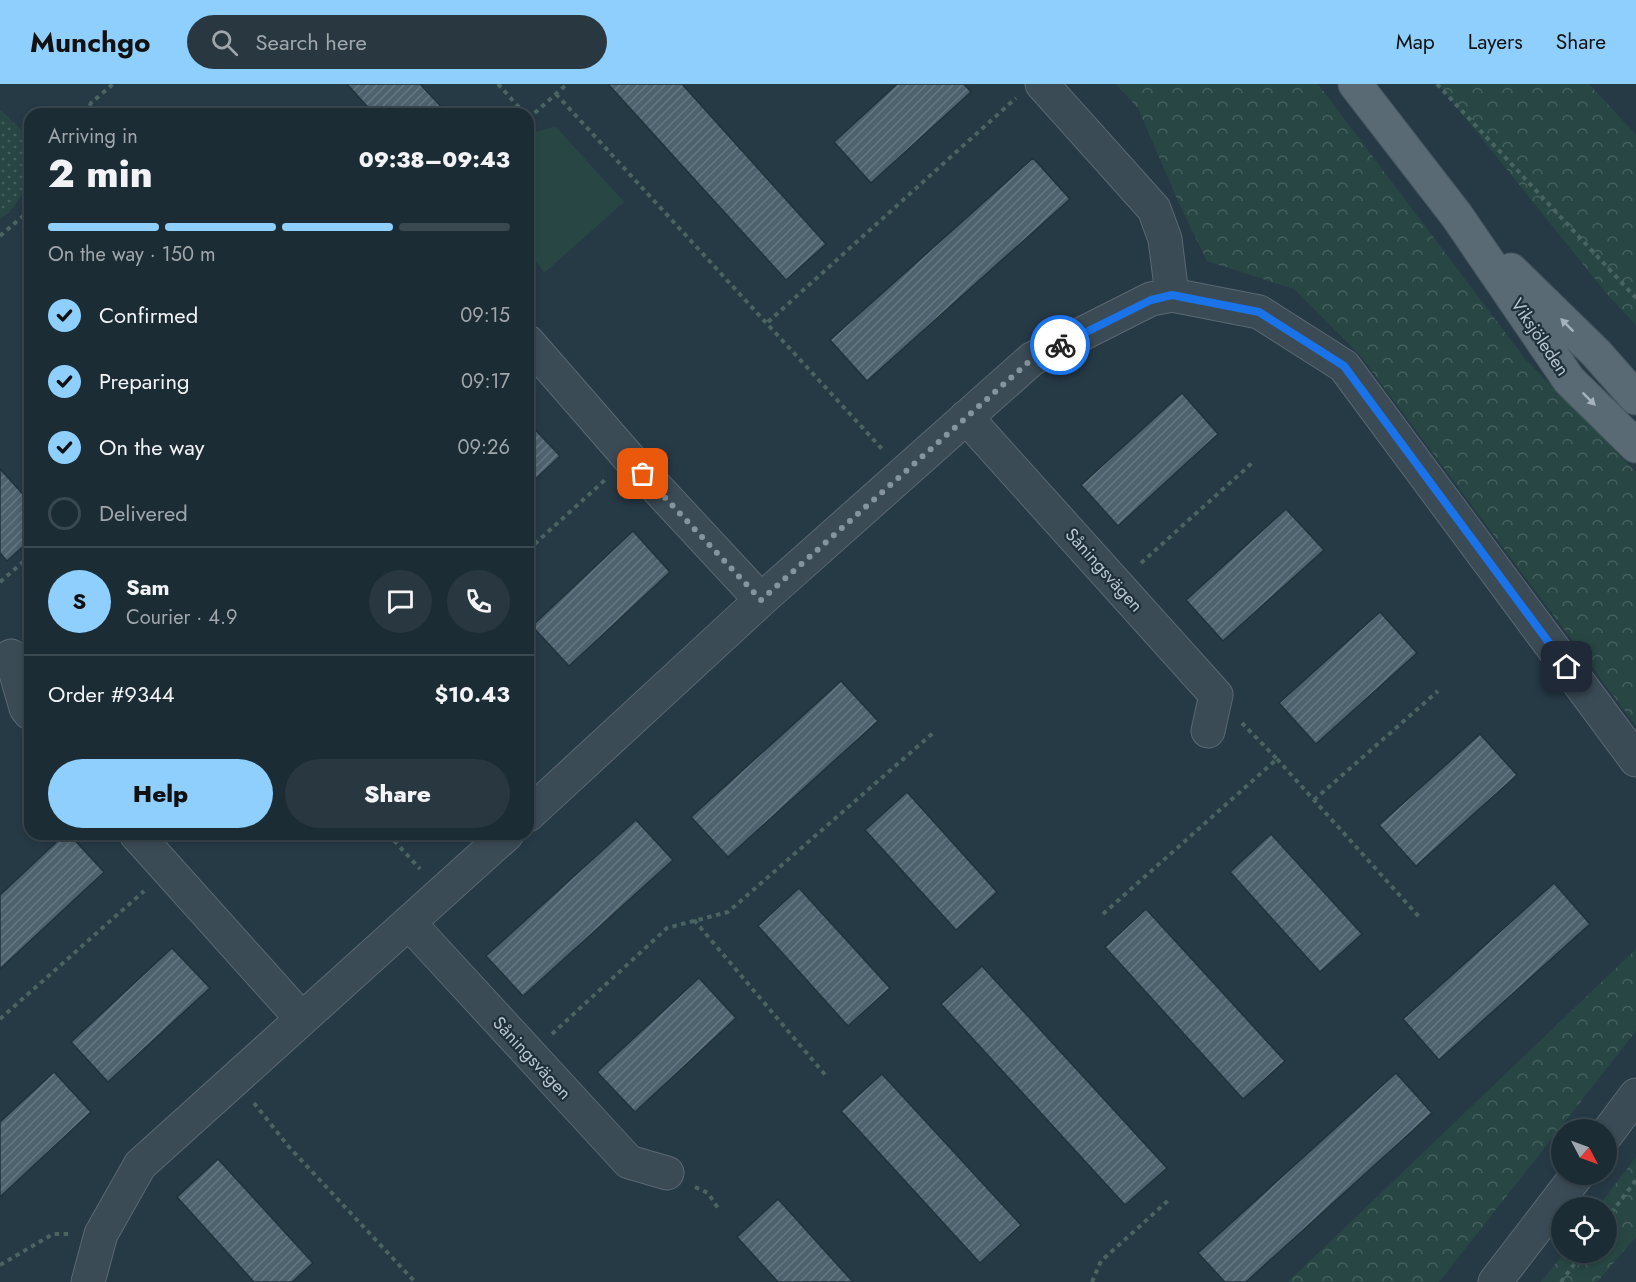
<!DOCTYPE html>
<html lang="en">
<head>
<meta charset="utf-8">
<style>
  body { margin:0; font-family:Jost,sans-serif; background:#293840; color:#f1f3f6; height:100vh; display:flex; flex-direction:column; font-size:22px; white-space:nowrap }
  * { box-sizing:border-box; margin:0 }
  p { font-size:20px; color:#a0a7ac }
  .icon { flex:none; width:33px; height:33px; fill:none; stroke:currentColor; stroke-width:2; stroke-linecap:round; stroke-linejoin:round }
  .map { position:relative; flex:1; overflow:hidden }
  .drawer { position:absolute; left:24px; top:24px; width:510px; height:732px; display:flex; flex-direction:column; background:#1c2c34; border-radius:18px; box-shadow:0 3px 9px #0003,0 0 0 2px #3a484f }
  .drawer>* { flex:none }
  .needle { width:39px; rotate:131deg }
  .controls { position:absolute; left:1551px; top:1035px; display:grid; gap:12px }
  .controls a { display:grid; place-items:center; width:66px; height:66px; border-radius:50%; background:#1c2c34; box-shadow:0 3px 9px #0003,0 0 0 2px #3a484f; font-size:30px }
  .pin { position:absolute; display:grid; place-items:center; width:51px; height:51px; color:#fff; margin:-26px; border-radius:12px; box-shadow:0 3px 9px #0006 }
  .courier { position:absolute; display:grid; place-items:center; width:60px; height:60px; margin:-30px; border:4px solid #1a73e8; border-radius:50%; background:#fff; color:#222; box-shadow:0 2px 8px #0007 }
  .head em { font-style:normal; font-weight:800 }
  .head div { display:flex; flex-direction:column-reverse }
  .head { display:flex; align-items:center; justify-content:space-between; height:102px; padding:0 24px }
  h1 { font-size:39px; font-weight:800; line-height:45px }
  .bar { display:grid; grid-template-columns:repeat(4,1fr); gap:9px 6px; align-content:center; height:72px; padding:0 24px }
  .bar i { height:8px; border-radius:4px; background:#3a484f }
  .bar .selected { background:#8ecffe }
  .bar p { grid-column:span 4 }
  .line { display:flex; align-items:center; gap:15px; padding:0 24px; border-top:2px solid #3a484f }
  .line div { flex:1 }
  .round { display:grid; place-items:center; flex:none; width:63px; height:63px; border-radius:32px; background:#293840 }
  ol { padding:0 24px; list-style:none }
  li { display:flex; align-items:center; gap:18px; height:66px }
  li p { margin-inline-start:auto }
  li .icon { padding:6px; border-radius:50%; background:#8ecffe; color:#111; stroke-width:4 }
  li:last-child { color:#a0a7ac }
  li i { width:33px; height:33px; border:3px solid #3a484f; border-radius:50% }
  .action { display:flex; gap:12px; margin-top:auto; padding:12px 24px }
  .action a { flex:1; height:69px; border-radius:36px; background:#8ecffe; color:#111; font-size:24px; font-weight:800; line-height:69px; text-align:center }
  .action a+a { background:#293840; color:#f1f3f6 }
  header { display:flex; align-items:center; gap:36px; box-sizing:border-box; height:84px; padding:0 30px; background:#8ecffe; color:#111 }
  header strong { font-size:28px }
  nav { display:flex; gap:33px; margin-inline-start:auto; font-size:21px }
  .search { width:420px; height:54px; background:#293840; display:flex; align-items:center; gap:15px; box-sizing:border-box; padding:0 21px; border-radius:33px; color:#a0a7ac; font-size:22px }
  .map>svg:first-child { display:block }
  .green { fill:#284744 }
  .forest { fill:url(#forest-crowns) }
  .park { fill:url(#park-dots) }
  .building { fill:url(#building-hatch); stroke:#21323d; stroke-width:1.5 }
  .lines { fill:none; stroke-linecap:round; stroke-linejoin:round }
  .minor-casing { stroke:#5a6872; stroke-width:35 }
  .major-casing { stroke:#485761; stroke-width:35 }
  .path { stroke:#496462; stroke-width:4; stroke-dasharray:4.5 4.5; stroke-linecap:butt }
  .minor { stroke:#3b4b55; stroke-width:33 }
  .major { stroke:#596a75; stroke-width:33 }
  .oneway { fill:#a6b3bc }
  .done { stroke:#86949e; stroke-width:6; stroke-dasharray:0 10.8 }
  .route { stroke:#1a73e8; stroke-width:8 }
  .labels { text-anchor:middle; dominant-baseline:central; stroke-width:4.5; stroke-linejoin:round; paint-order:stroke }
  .street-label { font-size:18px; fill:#b9c5ce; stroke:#1f303b }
</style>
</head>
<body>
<header>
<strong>Munchgo</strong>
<div class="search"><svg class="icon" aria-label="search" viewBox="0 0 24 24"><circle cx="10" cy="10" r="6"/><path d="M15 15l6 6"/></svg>Search here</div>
<nav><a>Map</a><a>Layers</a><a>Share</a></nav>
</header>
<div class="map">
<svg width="1636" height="1198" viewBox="0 0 1636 1198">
  <defs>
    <pattern id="forest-crowns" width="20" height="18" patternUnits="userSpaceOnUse" patternTransform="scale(1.5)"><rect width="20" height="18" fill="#284744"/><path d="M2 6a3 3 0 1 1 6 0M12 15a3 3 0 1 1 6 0" fill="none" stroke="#45605e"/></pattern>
    <pattern id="park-dots" width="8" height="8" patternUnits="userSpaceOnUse" patternTransform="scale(1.5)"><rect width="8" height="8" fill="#284744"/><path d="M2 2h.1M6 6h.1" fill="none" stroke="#45605e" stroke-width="1.8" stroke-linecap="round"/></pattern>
    <pattern id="building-hatch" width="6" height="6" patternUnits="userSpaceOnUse" patternTransform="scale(1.5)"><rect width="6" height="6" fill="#4d626e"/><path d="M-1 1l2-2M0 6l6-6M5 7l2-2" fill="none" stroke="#657782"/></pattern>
  </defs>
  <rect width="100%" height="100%" fill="#263a46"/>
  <path class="green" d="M556 43 624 118 544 189 528 166V49Z"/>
  <path class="forest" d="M1116 0H1318L1525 275 1636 388V642L1360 271 1294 205 1207 177 1179 119 1138 24Z
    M1438 0H1589L1636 51V241L1607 210Z
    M1636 865V947L1439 1198H1288Z
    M1636 1073V1153L1597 1198H1541L1564 1169 1606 1168V1124L1598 1123Z"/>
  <path class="park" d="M0 25C8 34 20 43 26 53 41 76 22 123 0 135Z"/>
  <path class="building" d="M347 0H420L448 30H374Z
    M608 0H682L826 160 786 196Z
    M897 0H964L971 8 871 99 834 58Z
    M1033 74 1070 115 867 297 830 256Z
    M1182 309 1218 350 1118 442 1081 401Z
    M528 338 560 372 528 402Z
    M0 385 30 418V456L7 477 0 469Z
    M1286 425 1324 466 1223 557 1186 516Z
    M633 447 670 488 569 582 532 542Z
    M1380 528 1417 569 1316 660 1279 619Z
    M841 597 878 637 728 773 691 733Z
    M1480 650 1517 691 1416 782 1379 741Z
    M907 708 997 808 956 846 865 746Z
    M636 736 673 776 523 912 486 872Z
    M65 750H69L104 788 0 885V811Z
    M1271 750 1362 850 1320 888 1230 788Z
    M1554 799 1590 840 1439 976 1403 935Z
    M799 804 890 904 848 942 758 842Z
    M1146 825 1285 977 1243 1015 1105 863Z
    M172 864 210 904 108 998 71 958Z
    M982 882 1167 1084 1125 1121 941 920Z
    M699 894 736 934 635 1028 597 988Z
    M54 988 91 1028 0 1113V1038Z
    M1396 989 1432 1029 1246 1198H1225L1198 1169Z
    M882 990 1021 1141 980 1179 841 1027Z
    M218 1075 313 1179 292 1198H254L177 1113Z
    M778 1115 853 1198H778L737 1153Z"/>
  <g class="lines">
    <defs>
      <path id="minor" d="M1042 0 1154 125 1165 155 1172 211
        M528 258 629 374 761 516
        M966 333 1216 611 1208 647
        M11 572 26 624 30 629
        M528 731 761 516 1032 275 1151 215 1172 211 1259 228 1344 282 1636 676
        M136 750 302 935
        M410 840 629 1078 667 1089
        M1606 1051 1636 1011
        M88 1198 101 1150 140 1081 507 750
        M1495 1198 1578 1090"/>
      <path id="major" d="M1355 0 1457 132 1569 296 1636 362
        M1511 186 1596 269 1636 314"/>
    </defs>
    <use href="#minor" class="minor-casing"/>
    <use href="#major" class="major-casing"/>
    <path class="path" d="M498 0 525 30
      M1437 0 1636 214
      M556 10 883 366
      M86 30 91 19 113 0
      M528 35 567 0
      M0 152 30 126
      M768 238 1016 14
      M528 466 606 395
      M1141 479 1252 379
      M0 498 30 472
      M1277 675 1421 835
      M1314 716 1438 607
      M388 750 420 785
      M1103 830 1277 675 1242 639
      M694 836 827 993
      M0 935 144 807
      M552 950 667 844 728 828 933 649
      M254 1019 289 1063 415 1198
      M695 1103 708 1109 720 1127
      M1606 1136 1636 1096
      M0 1181 53 1150H69
      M1092 1198 1101 1177 1170 1115
      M1561 1198 1583 1168"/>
    <use href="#minor" class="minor"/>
    <use href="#major" class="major"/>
  </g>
  <defs><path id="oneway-solid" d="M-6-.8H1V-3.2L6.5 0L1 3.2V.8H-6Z" transform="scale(1.5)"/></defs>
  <g class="oneway">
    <use href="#oneway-solid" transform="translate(1567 241) rotate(-135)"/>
    <use href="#oneway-solid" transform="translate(1589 315) rotate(45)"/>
  </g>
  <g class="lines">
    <path class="done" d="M643 390 761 516 1032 275 1060 261"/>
    <path class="route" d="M1060 261 1151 216 1172 211 1259 228 1344 282 1567 583"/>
  </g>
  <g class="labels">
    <g class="street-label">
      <text transform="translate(1540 253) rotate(56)">Viksjöleden</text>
      <text transform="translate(1104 486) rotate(48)">Såningsvägen</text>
      <text transform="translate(532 974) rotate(47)">Såningsvägen</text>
    </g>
  </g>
</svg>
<div class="controls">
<a><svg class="needle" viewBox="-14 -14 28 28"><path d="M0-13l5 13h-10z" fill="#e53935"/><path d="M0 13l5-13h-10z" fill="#a0a7ac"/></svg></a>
<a><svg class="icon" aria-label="locate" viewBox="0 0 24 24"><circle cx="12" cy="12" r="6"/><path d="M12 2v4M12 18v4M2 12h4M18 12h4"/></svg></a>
</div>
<div class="pin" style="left:643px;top:390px;background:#ea580c"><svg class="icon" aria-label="bag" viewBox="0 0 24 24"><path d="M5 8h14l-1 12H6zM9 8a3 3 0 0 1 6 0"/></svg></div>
<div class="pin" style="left:1567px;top:583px;background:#1f2937"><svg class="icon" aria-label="home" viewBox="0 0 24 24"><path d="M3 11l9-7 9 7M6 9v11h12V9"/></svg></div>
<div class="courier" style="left:1060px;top:261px"><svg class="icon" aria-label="bike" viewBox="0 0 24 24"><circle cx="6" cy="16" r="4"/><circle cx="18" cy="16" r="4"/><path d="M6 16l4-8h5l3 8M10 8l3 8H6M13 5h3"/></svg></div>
<section class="drawer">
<div class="head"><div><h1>2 min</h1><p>Arriving in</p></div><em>09:38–09:43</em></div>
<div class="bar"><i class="selected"></i><i class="selected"></i><i class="selected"></i><i></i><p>On the way · 150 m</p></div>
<ol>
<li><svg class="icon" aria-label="check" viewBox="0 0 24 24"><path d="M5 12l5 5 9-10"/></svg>Confirmed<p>09:15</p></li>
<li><svg class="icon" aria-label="check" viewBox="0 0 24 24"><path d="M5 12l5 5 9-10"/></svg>Preparing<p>09:17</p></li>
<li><svg class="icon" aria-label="check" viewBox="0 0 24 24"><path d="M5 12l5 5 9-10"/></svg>On the way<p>09:26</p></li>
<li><i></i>Delivered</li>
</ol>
<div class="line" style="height:108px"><b class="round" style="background:#8ecffe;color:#111">S</b><div><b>Sam</b><p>Courier · 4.9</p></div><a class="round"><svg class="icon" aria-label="chat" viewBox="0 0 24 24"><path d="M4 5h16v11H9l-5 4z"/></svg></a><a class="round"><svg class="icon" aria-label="phone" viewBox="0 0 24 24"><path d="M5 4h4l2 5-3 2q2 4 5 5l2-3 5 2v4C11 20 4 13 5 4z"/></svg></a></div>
<div class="line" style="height:78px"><div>Order #9344</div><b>$10.43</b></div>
<div class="action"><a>Help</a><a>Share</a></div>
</section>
</div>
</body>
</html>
